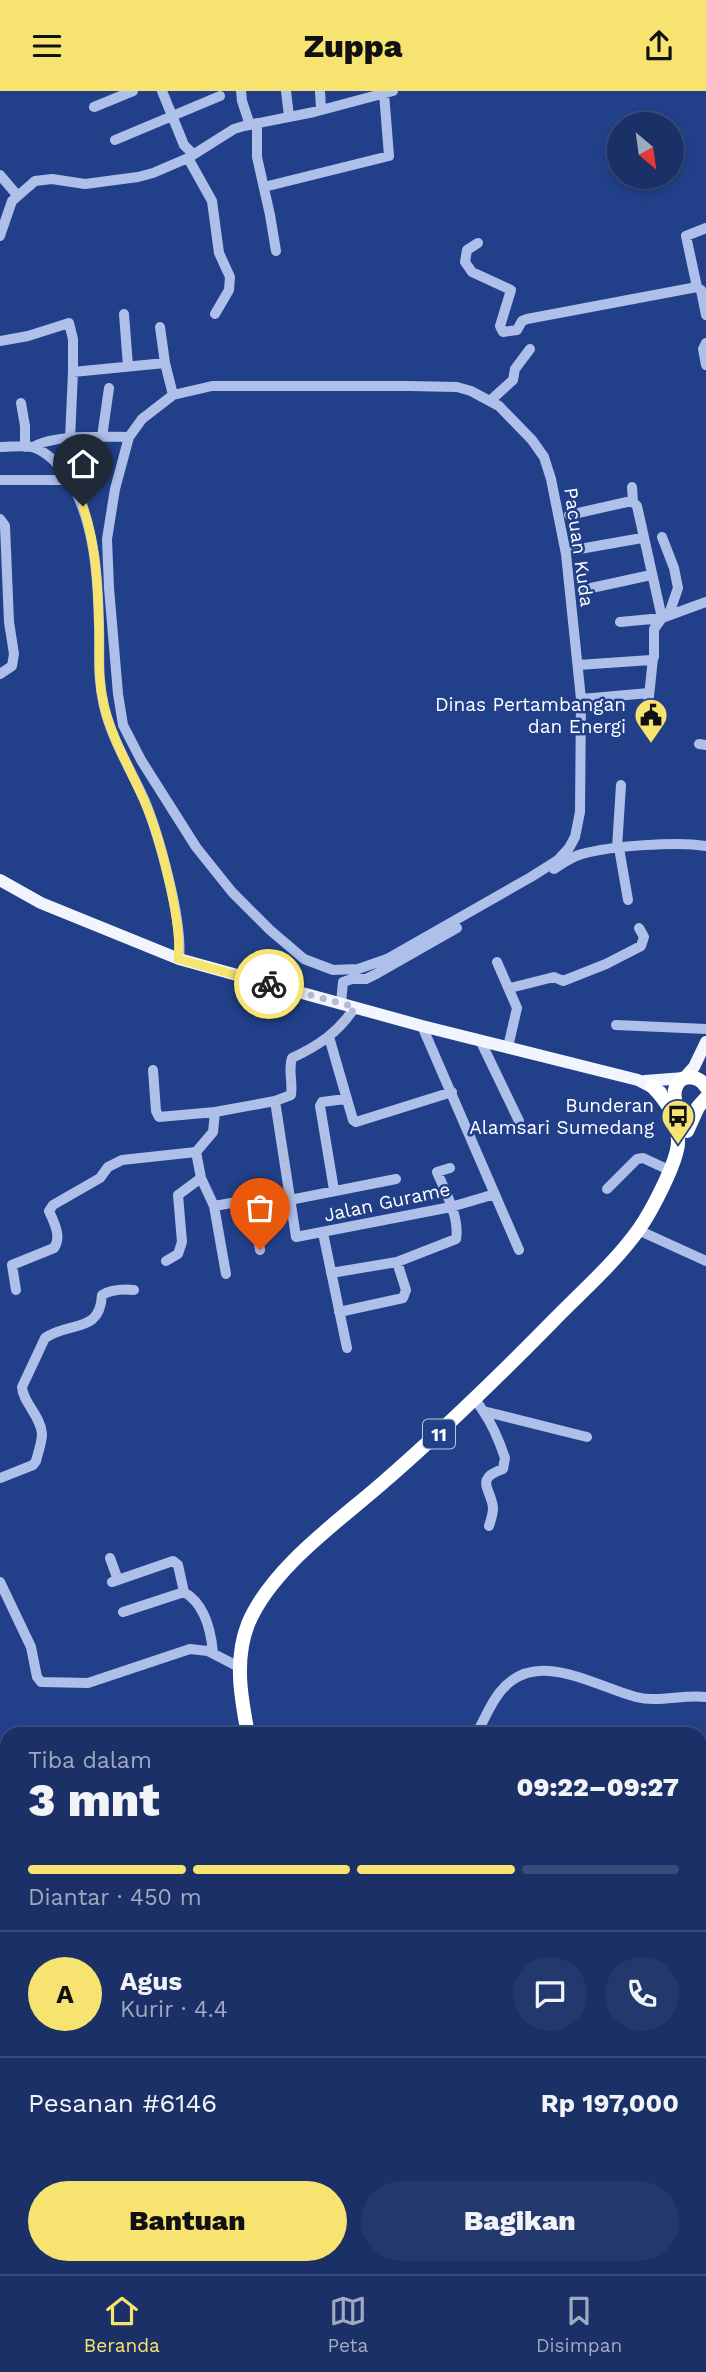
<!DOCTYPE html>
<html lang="id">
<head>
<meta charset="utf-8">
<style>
  body { margin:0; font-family:"Work Sans",sans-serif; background:#23386d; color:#f1f3f6; height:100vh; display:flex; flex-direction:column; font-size:26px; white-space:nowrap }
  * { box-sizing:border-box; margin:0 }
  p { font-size:23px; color:#9fa9c0 }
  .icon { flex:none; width:38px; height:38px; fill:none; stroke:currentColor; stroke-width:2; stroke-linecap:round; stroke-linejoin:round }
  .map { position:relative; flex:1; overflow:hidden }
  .side { position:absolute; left:0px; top:1636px; width:707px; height:548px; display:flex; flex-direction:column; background:#1a3067; border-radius:21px 21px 0 0; box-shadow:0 4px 10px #0003,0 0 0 2px #384b7b }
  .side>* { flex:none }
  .needle { width:46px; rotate:151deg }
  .buttons { position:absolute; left:607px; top:21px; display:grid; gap:14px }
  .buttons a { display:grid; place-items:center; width:77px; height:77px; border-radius:50%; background:#1a3067; box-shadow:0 4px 10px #0003,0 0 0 2px #384b7b; font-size:35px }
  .pin { position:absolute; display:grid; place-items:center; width:60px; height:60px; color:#fff; margin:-72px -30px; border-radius:50% 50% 50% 0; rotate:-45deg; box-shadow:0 0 7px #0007 }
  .pin .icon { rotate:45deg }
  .courier { position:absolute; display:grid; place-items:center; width:70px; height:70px; margin:-35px; border:5px solid #f7e36f; border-radius:50%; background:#fff; color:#222; box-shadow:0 2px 9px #0007 }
  .overview em { font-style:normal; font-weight:800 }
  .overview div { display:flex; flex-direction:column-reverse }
  .overview { display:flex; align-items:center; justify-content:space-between; height:119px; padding:0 28px }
  h1 { font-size:46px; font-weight:800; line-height:52px }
  .bar { display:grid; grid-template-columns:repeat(4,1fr); gap:10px 7px; align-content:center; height:84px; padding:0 28px }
  .bar i { height:9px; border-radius:5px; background:#384b7b }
  .bar .active { background:#f7e36f }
  .bar p { grid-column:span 4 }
  .line { display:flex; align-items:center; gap:18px; padding:0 28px; border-top:2px solid #384b7b }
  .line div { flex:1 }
  .round { display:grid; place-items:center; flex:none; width:74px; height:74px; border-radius:37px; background:#23386d }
  .button { display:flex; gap:14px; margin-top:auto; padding:14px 28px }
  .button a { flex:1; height:80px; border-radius:42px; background:#f7e36f; color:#111; font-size:28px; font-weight:800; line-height:80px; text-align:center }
  .button a+a { background:#23386d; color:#f1f3f6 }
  header { display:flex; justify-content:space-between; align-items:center; height:91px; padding:0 28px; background:#f7e36f; color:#111; font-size:32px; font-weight:800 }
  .dock { display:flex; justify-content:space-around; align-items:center; height:98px; border-top:2px solid #384b7b; background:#1a3067; font-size:19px; color:#9fa9c0 }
  .dock a { display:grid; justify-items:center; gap:4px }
  .dock .active { color:#f7e36f }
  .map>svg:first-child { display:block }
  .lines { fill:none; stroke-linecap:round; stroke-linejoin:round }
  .minor { stroke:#aec0ea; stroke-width:10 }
  .major { stroke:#f2f5fe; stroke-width:12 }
  .highway { stroke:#fff; stroke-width:14 }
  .done { stroke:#b2bcd6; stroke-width:7; stroke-dasharray:0 12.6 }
  .route { stroke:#f7e36f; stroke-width:9 }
  .labels { text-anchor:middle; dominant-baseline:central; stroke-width:5; stroke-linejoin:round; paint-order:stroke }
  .shield { fill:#224089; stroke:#bdc6dc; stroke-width:2 }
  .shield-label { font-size:18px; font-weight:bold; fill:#fff }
  .street-label { font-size:19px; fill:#fff; stroke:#224089 }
  .poi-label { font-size:19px; fill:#fff; stroke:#224089; text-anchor:end }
</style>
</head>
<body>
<header><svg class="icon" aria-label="menu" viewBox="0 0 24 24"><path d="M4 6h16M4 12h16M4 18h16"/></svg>Zuppa<svg class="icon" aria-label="share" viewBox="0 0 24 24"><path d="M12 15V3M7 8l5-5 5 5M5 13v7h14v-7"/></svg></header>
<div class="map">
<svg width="706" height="2183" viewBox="0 0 706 2183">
  <rect width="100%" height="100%" fill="#224089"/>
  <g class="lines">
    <path class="minor" d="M162 0 184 54 193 63
      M241 0 242 10 250 34
      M286 0 289 25
      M320 0 321 19
      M94 16 133 0
      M257 32V66L270 124 276 160
      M115 49 220 5
      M188 67 212 110 219 162 230 186 229 199 215 223
      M0 84 17 104
      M264 96 389 65 384 2
      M0 145 12 110 35 90 52 88 85 93 138 86 153 82 188 67 234 38 244 35 314 21 393 0
      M478 152 467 159 465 171 472 181 511 199 500 235 503 241 517 239 522 230 527 228 697 196 686 145 706 137
      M697 196 701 199 706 224
      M124 223 128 275
      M160 236 165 272
      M0 250 28 245 69 232 73 248V281
      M706 252 703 258 706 274
      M212 295H408L457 296 471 300 499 315 532 349 544 366 551 388 566 463 581 608 580 721 575 746 569 757 558 769 531 786 387 868 358 878 333 879 304 868 270 839 232 801 196 756 141 669 123 634 118 603 109 497 107 448 115 398 129 346 142 328 173 304Z
      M491 309 513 289 515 278 530 258
      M21 312 25 335V356
      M102 346 109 297
      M70 348 73 281 165 272 173 304
      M0 356C10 356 22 354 32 356 47 360 64 378 71 391 95 434 98 487 99 536 100 565 97 585 104 615 112 649 130 677 144 708 159 744 183 830 179 868
      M33 356C55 343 103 346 129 346
      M0 389H70
      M632 396 633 411
      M569 424 627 411H633L637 415 662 527 620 531
      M0 428 5 435 9 531 14 563 12 575 0 583
      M662 446 674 477 678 497 669 523
      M574 459 642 447
      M582 499 651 484
      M578 574 651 569 654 566V538L662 527 706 511
      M581 608 649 602
      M648 615 653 567
      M699 653 706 654
      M617 757 621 694
      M619 757 628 809
      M554 778C562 773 572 765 582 763 610 755 678 750 706 755
      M497 871 517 917 508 956
      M510 897 554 886 563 890 606 873 641 855 644 846 639 837
      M341 912 343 891 352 888H366L378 882 457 837
      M616 934 706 938
      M422 935 519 1159
      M329 946 353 1029 356 1031 452 1001
      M480 949 519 1030
      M153 979 156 1020 159 1026 215 1021
      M275 1010 296 1146 451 1116 495 1103
      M607 1098 637 1068 643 1067 669 1079
      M334 1099 320 1015 322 1011 345 1008
      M214 1115 201 1087 196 1061 213 1041 215 1021 275 1010 291 1004C293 991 288 979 292 967 318 955 339 941 355 916
      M253 1116 260 1159
      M638 1139 706 1170
      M323 1142 347 1257
      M166 1170 178 1163 182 1151 178 1104 201 1087
      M331 1182 397 1171 456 1148C460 1127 445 1100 437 1081L450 1077
      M226 1183 214 1115 243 1110 249 1115 254 1116 396 1088
      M16 1199 12 1174 54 1157C62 1146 54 1131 49 1120L53 1114 100 1087 108 1076 122 1069 196 1061
      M339 1221 403 1207 406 1199 397 1171
      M475 1308 483 1320 587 1346
      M483 1320C492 1333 500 1352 505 1367L503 1378C473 1388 492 1399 493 1417 493 1422 491 1429 489 1435
      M0 1387 33 1374 36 1370C38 1362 42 1351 42 1343 41 1325 23 1312 22 1296L45 1247C70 1230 100 1243 102 1204 112 1198 123 1198 134 1199
      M110 1467 118 1489
      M0 1491 31 1556 37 1586 41 1591 88 1592 190 1558 208 1560 239 1576
      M112 1491 173 1470 178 1474 184 1501
      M123 1521 184 1501C205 1513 211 1539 213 1562
      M476 1643C484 1630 490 1613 500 1601 535 1556 594 1595 636 1606 658 1612 683 1603 706 1606
      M0 2031 7 2020
      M466 2183V2177"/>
    <path class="major" d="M0 789 41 812 179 868 422 935 638 989 661 1001
      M645 990 684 987 694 976 706 951"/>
    <path class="highway" d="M678 1022C677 1015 673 1006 675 999 679 981 699 984 706 996
      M687 1040 698 1016 706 1007
      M248 1643C241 1607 234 1569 248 1533 271 1478 335 1433 379 1395 439 1343 496 1288 552 1231 581 1201 615 1172 639 1138 651 1121 678 1070 678 1051 679 1028 667 1010 652 995
      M79 2183 82 2177"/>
  </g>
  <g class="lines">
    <path class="done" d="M260 1159 253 1115 291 1109 275 1010 291 1004C293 991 288 979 292 967 319 955 339 941 355 916L269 893"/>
    <path class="route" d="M83 415C96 453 98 496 99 536 100 566 97 585 104 615 112 647 128 674 141 703 158 737 183 831 178 868L269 893"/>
  </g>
  <defs>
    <symbol id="civic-pin" viewBox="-11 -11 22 30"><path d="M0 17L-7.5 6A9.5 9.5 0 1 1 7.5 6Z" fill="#f7e36f" stroke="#224089"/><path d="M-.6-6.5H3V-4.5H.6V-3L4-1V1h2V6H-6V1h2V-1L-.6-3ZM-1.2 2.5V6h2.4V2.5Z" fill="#111"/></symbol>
    <symbol id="bus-pin" viewBox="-11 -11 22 30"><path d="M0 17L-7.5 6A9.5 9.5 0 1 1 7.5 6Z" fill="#f7e36f" stroke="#224089"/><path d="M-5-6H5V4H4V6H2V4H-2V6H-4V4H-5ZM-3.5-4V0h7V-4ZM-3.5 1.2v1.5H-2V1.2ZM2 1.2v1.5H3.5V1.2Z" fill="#111"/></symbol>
  </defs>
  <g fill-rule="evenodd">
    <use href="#civic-pin" x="632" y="605" width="38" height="52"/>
    <use href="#bus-pin" x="659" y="1006" width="38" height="52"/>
  </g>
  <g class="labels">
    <rect class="shield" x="423" y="1328.5" width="32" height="29" rx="5"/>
    <g class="shield-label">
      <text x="439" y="1343">11</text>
    </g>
    <g class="street-label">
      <text transform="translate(579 456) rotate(82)">Pacuan Kuda</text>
      <text transform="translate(387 1111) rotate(-12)">Jalan Gurame</text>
    </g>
    <g class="poi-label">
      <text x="626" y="613">Dinas Pertambangan<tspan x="626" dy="22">dan Energi</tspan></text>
      <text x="654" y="1014">Bunderan<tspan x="654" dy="22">Alamsari Sumedang</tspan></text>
    </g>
  </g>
</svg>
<div class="buttons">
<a><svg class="needle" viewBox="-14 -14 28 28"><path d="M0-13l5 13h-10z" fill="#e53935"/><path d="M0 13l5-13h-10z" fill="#9fa9c0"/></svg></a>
</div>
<div class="pin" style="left:260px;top:1159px;background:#ea580c"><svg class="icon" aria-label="bag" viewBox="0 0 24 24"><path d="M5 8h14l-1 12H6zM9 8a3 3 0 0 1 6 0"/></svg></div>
<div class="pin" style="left:83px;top:415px;background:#1f2937"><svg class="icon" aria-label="home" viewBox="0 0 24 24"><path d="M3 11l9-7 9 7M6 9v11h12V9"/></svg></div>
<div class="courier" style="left:269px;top:893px"><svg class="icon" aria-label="bike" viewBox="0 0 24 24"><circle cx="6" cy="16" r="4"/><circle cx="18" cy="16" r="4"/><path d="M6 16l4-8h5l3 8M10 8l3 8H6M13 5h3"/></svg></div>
<section class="side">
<div class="overview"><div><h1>3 mnt</h1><p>Tiba dalam</p></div><em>09:22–09:27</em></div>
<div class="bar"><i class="active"></i><i class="active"></i><i class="active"></i><i></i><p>Diantar · 450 m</p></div>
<div class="line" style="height:126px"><b class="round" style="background:#f7e36f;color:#111">A</b><div><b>Agus</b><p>Kurir · 4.4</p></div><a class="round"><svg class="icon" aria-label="chat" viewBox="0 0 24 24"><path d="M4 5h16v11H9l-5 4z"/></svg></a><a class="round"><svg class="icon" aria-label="phone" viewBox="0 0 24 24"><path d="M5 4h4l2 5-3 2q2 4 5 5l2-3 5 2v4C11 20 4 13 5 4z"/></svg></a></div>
<div class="line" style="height:91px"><div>Pesanan #6146</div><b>Rp 197,000</b></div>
<div class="button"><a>Bantuan</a><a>Bagikan</a></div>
</section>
</div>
<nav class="dock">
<a class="active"><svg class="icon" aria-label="home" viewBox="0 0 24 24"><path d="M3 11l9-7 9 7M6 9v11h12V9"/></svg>Beranda</a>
<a><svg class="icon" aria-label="map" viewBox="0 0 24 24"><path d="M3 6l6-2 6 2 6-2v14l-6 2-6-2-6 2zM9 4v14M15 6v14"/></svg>Peta</a>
<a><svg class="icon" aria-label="saved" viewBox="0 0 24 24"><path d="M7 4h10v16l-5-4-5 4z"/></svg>Disimpan</a>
</nav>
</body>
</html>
